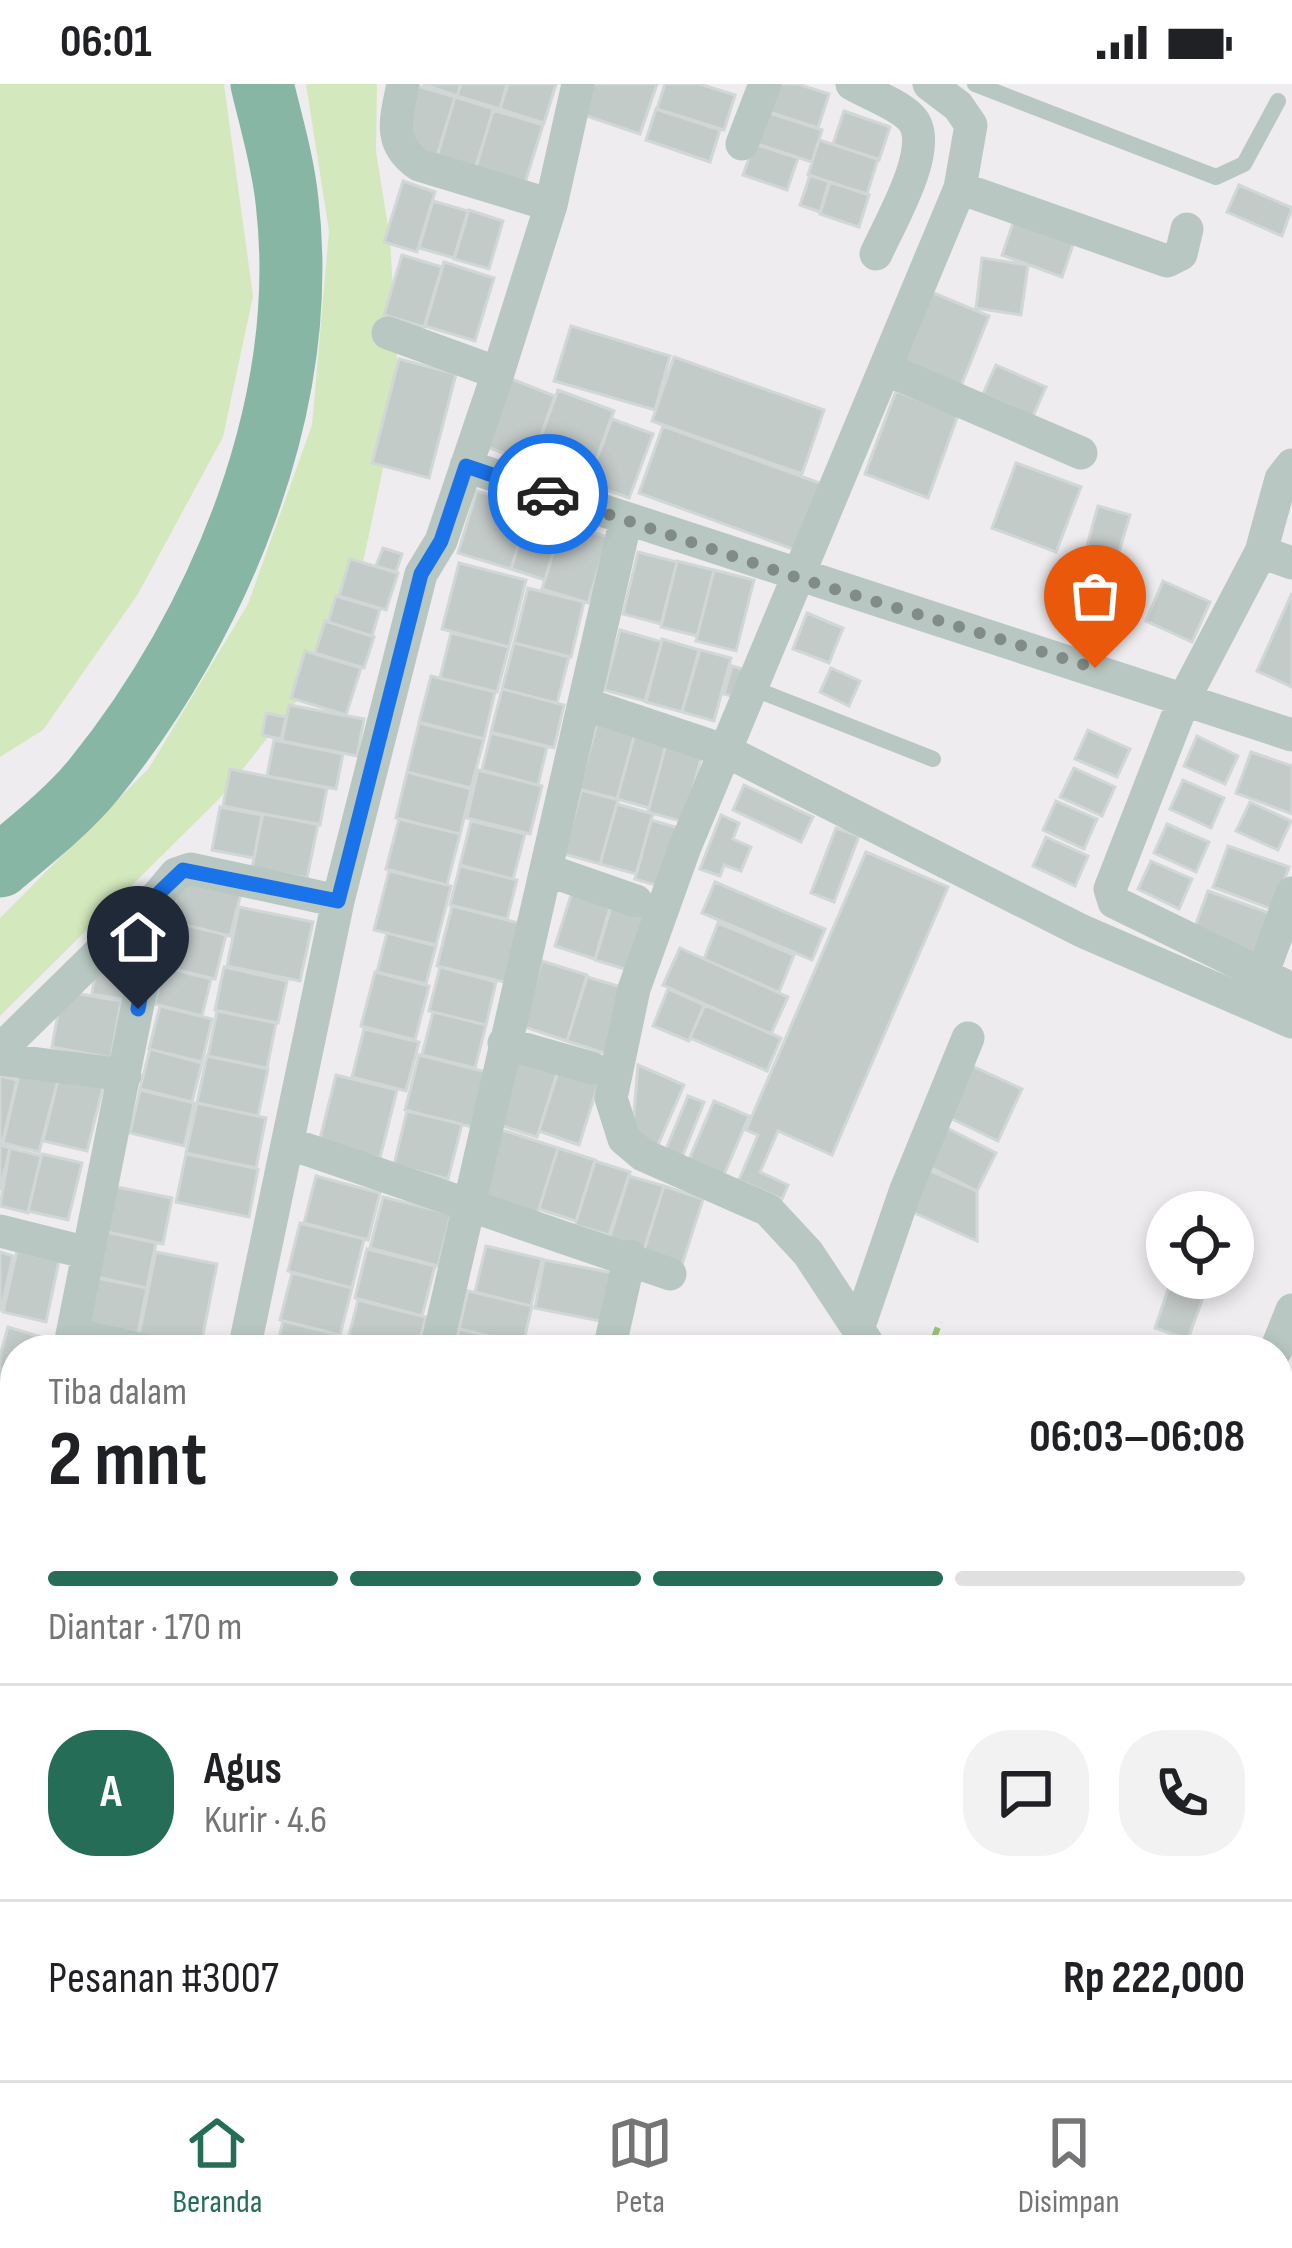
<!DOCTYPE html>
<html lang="id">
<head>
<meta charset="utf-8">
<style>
  body { margin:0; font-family:"Sofia Sans Condensed",sans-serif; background:#f2f2f2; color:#202124; height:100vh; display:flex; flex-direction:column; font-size:45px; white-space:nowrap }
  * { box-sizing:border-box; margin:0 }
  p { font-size:39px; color:#757577 }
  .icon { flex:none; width:66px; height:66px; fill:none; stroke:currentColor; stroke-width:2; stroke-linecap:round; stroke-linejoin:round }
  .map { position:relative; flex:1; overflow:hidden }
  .sheet { position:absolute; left:0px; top:1251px; width:1293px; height:747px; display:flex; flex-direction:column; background:#fff; border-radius:48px 48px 0 0; box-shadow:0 6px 18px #0003 }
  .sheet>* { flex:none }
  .controls { position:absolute; left:1146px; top:1107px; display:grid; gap:24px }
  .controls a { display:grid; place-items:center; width:108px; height:108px; border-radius:50%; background:#fff; box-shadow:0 6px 18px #0003; font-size:60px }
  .pin { position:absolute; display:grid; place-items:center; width:102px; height:102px; color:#fff; margin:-123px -51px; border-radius:50% 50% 50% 0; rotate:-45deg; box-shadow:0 0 12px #0007 }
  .pin .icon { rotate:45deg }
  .courier { position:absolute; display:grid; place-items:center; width:120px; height:120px; margin:-60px; border:9px solid #1a73e8; border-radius:50%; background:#fff; color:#222; box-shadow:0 3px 15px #0007 }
  .summary em { font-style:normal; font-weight:700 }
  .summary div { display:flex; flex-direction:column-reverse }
  .summary { display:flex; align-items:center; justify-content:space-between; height:204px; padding:0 48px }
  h1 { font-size:78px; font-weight:700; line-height:90px }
  .bar { display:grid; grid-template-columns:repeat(4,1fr); gap:18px 12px; align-content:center; height:144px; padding:0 48px }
  .bar i { height:15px; border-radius:9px; background:#e0e0e0 }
  .bar .current { background:#256d57 }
  .bar p { grid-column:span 4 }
  .line { display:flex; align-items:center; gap:30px; padding:0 48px; border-top:3px solid #e0e0e0 }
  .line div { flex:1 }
  .round { display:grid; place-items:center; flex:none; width:126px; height:126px; border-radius:48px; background:#f2f2f2 }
  .status { display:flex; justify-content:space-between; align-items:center; height:84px; padding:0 60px; background:#fff; direction:ltr }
  .status svg { height:33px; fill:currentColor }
  .menu { display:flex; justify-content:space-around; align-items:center; height:168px; border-top:3px solid #e0e0e0; background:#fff; font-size:33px; color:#757577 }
  .menu a { display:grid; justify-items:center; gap:6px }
  .menu .current { color:#256d57 }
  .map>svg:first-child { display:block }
  .green { fill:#d3e9bd }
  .building { fill:#c3cbc9; stroke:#d0d7d6; stroke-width:3 }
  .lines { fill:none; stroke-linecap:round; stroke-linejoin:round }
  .path { stroke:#95c379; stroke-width:6; stroke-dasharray:9 6; stroke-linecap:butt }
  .service { stroke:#b8c7c1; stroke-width:16 }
  .minor { stroke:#b8c7c1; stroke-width:33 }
  .motorway { stroke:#88b6a5; stroke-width:63 }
  .done { stroke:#818b87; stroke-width:12; stroke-dasharray:0 21.6 }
  .route { stroke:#1a73e8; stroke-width:15 }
</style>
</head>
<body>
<div class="status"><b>06:01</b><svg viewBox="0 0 49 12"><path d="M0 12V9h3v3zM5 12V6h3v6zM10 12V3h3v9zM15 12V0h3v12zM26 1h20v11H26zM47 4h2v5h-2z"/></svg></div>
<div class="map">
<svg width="1292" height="1996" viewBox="0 0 1292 1996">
  <rect width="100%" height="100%" fill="#eeecee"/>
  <path class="green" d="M0 0H224L253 212 223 353 138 510 43 646 0 673Z
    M306 0H377L376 67 390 155 399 309 361 488 299 614 220 714 0 932V834L149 684 248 520 312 341 329 147Z"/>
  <path class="building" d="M423 0H461L457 12Z
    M461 0H507L500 25 457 12Z
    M508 0H556L544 39 500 25Z
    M588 0H657L640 50 578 29Z
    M665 0H700L735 11 724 46 657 25Z
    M775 0H798L829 10 818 44 766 27Z
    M418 2 455 13 437 72 400 61Z
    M455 13 494 25 474 88 436 76Z
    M656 25 720 46 710 78 646 56Z
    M493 26 543 41 524 102 475 87Z
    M764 27 822 46 812 78 754 59Z
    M844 27 890 43 879 76 833 60Z
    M819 56 878 75 867 110 808 91Z
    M754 60 798 74 787 106 743 91Z
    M810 91 829 98 820 128 800 121Z
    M403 97 435 108 417 168 384 158Z
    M830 98 869 111 859 143 820 130Z
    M1239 101 1292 124 1282 152 1227 128Z
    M433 117 468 127 454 174 419 164Z
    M469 126 503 137 489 185 454 175Z
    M1017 128 1077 149 1062 193 1002 171Z
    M402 171 442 183 424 243 384 231Z
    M982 174 1028 181 1021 231 976 224Z
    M444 178 494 194 475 257 425 242Z
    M929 207 989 232 959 307 898 282Z
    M571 242 670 272 655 326 554 297Z
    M674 273 824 326 802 390 652 337Z
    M399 275 456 290 429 394 372 379Z
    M996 281 1046 303 1033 332 983 310Z
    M509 294 555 312 531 379 484 362Z
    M558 306 614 327 587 401 531 380Z
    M896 307 958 331 928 414 865 390Z
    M612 335 653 350 629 414 588 399Z
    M663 342 825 401 801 468 639 409Z
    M1016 379 1081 403 1056 468 992 444Z
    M477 407 530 423 511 485 458 469Z
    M1098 422 1130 431 1116 478 1085 469Z
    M530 423 564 433 545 496 511 485Z
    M562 439 608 453 588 519 542 505Z
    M383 464 402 470 396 488 376 482Z
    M638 468 677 478 661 540 623 530Z
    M350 475 398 489 386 526 339 512Z
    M677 477 714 486 697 552 661 543Z
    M459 479 526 496 509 563 442 545Z
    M714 486 754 496 736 567 696 557Z
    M1163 497 1210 518 1192 558 1146 537Z
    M528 504 584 518 571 573 514 559Z
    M1292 509V603L1257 587Z
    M336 512 380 525 372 552 328 538Z
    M807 529 843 544 829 579 793 565Z
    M325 537 374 553 364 584 315 569Z
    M620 546 662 558 645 617 604 606Z
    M451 549 509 563 497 608 440 594Z
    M662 555 699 566 682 628 646 618Z
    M514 559 569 573 557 619 502 605Z
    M700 566 731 574 714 637 682 628Z
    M305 567 361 584 346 631 291 614Z
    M732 582 753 588 746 616 724 610Z
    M831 584 860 597 849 622 820 608Z
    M431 592 495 608 484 655 419 638Z
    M502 605 564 621 554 664 491 648Z
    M289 621 364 635 357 672 282 657Z
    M266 629 286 633 281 655 262 651Z
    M419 639 484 655 471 704 407 688Z
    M597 639 635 649 617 715 579 705Z
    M1088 646 1130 665 1117 693 1075 675Z
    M635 648 667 657 649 724 617 715Z
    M491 649 547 663 538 701 482 686Z
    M1197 652 1238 672 1225 700 1184 682Z
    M274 656 343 670 336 705 267 692Z
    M667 657 703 667 684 738 648 728Z
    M1251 668 1292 682V730L1236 709Z
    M1074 684 1115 703 1102 732 1060 713Z
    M230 685 327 704 320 741 223 722Z
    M478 686 542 702 530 750 467 734Z
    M407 688 471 705 460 750 396 734Z
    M1183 696 1224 714 1211 744 1170 725Z
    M744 701 813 733 801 758 733 726Z
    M581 706 618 716 600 780 564 770Z
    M1056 717 1097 735 1084 765 1043 746Z
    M1250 718 1291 737 1278 766 1236 747Z
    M617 720 653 730 636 790 600 780Z
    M220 723 262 731 254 774 212 766Z
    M263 730 318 740 307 794 252 784Z
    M721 731 739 739 733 755 751 763 741 787 724 781 720 792 700 785Z
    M399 735 460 750 447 801 386 785Z
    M651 736 682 745 666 804 635 795Z
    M471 737 525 750 513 795 460 781Z
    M1167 740 1209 758 1196 788 1154 769Z
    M836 744 859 752 834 818 811 809Z
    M1046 753 1088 772 1075 802 1033 782Z
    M1228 762 1289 783 1274 826 1213 803Z
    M866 768 948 803 832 1071 778 1047 760 1088 788 1101 782 1115 739 1096 758 1051 746 1046Z
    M1151 777 1192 795 1179 825 1138 805Z
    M460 782 517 796 507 835 450 821Z
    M389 787 451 802 436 861 374 846Z
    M181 794 241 809 230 852 170 837Z
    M715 798 825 845 812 876 702 829Z
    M1208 807 1269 829 1254 870 1193 848Z
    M572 808 611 820 595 875 555 862Z
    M612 820 651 833 634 888 595 876Z
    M452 822 523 840 508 899 437 882Z
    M239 823 313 838 300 897 227 882Z
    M161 835 226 851 215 895 150 879Z
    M718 839 794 871 779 908 704 875Z
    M387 849 436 862 426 900 377 888Z
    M680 864 788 913 771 950 663 901Z
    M542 877 587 891 567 957 522 942Z
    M96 881 131 887 126 916 92 910Z
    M164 883 211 895 202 932 155 920Z
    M224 883 287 897 278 939 215 926Z
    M440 883 496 898 486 941 429 927Z
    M375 888 429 902 415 956 361 942Z
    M587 893 628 905 607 970 567 957Z
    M668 905 704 921 689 957 653 942Z
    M62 907 121 917 111 974 52 963Z
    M705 921 781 954 767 987 690 954Z
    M160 922 212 935 202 978 149 965Z
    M217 927 276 939 267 984 208 972Z
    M433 928 486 941 475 984 422 971Z
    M364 945 419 958 406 1007 352 993Z
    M150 965 202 979 192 1018 140 1005Z
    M520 967 560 980 537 1053 497 1040Z
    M419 971 486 988 472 1043 405 1026Z
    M207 972 268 985 258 1032 197 1019Z
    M638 981 684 1001 657 1063 632 1052Z
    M970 981 1022 1005 998 1057 946 1032Z
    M559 985 599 998 579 1061 539 1047Z
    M20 987 58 996 39 1068 3 1059Z
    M336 991 397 1006 380 1074 319 1059Z
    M0 992 17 996 2 1060 0 1059Z
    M59 992 103 1003 87 1067 43 1057Z
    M140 1006 194 1019 184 1062 130 1049Z
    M688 1012 704 1018 681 1076 664 1070Z
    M714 1017 749 1032 723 1093 688 1078Z
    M197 1019 266 1034 256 1084 186 1069Z
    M407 1027 462 1040 448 1095 394 1081Z
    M945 1043 996 1069 977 1107 926 1081Z
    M502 1046 558 1064 537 1131 481 1113Z
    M0 1061 10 1064 0 1106Z
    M10 1064 41 1072 28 1129 0 1122Z
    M558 1064 595 1076 576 1137 539 1125Z
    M42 1070 82 1079 68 1136 28 1127Z
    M186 1070 258 1085 249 1133 176 1118Z
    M595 1077 630 1088 609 1151 575 1141Z
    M924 1084 977 1107V1157L906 1125Z
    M316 1092 380 1109 368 1156 304 1139Z
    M629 1092 664 1102 644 1167 609 1156Z
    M112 1102 172 1114 163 1160 103 1147Z
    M664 1102 703 1115 681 1184 642 1172Z
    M383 1113 451 1130 438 1182 370 1164Z
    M300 1139 364 1155 352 1204 288 1187Z
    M102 1147 156 1159 147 1204 92 1192Z
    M486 1162 542 1175 531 1222 475 1208Z
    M367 1165 435 1182 422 1232 355 1214Z
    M17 1167 59 1177 46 1238 3 1228Z
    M0 1168 13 1172 1 1226H0Z
    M156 1168 217 1180 200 1266 137 1261Z
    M544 1176 619 1190 610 1239 535 1224Z
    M292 1189 352 1204 340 1251 280 1236Z
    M92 1193 147 1204 137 1253 82 1242Z
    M1172 1194H1210L1188 1255 1155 1244Z
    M468 1207 532 1222 523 1260 459 1245Z
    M358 1216 426 1233 417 1266 346 1263Z
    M283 1237 346 1253 343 1266H276Z
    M8 1243 41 1253 37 1266H15V1308L0 1304V1272Z
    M459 1245 521 1260 520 1266H454Z
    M1278 1335 1292 1340V1383L1278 1378Z
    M0 1339 15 1347V1437L1 1473Z
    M1278 1544 1289 1547 1278 1586Z
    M0 1666 15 1669V1691L0 1689Z
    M0 1690 15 1692V1736L0 1733Z
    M0 1734 15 1736V1788L0 1785Z
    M0 1785 15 1788V1848L0 1845Z
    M0 1845 15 1848 13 1919 0 1917Z
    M18 1983H70L68 1996H16Z
    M136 1983 196 1996H133Z
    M139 1983H202L199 1995Z
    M210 1983H265L263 1996H208Z
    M327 1983H373L370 1996 325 1992Z
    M380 1983H427L438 1985 436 1996H378Z
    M476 1983H506L512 1984 509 1996H473Z
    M635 1983H698L719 1992 658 1996Z
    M736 1983H791L786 1996H751L734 1988Z
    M806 1983H828L825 1996 803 1994Z
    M839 1983H862L858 1996H836Z
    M864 1983 884 1985 880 1996H860Z
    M897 1983H944L940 1996Z
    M512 1985 538 1991 537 1996H509Z"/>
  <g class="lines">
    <path class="path" d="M929 1266 940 1238"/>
    <path class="service" d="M975 0 1216 93 1244 80 1278 17
      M752 604 933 675"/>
    <path class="minor" d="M403 0C396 35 387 59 419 81L551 121
      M852 0C869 10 898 20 911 34 937 61 889 140 876 170
      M742 60 765 0
      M960 104 1167 177 1181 170 1187 145
      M388 249 498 289
      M886 285 1081 369
      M466 382 1292 651
      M1261 468 1281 395 1292 381
      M1292 479 1261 468 1185 613 1110 805 1114 818 1292 905
      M585 620 726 667 1082 847 1292 938
      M547 786 636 817
      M1262 891 1292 809
      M504 959 592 984
      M0 966 160 809
      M0 975 125 991
      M288 1059 670 1190
      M0 1147 88 1169
      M858 1245 905 1108 968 954
      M72 1250 144 1266
      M69 1266 160 809 176 790 191 785 338 817
      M244 1266 338 817 421 490 441 457 498 289 551 121 578 0
      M436 1266 626 435
      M609 1266 630 1172
      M872 1266 808 1169 768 1126 643 1071 624 1055 611 1014 634 905 685 763 960 104 971 41 958 22 929 0
      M1276 1266 1292 1226
      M0 1320 15 1323
      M1278 1479 1292 1477
      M0 1484 15 1488
      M0 1607 15 1525
      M0 1654 15 1657
      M1278 1868 1292 1875
      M583 1983 645 1996
      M1096 1983 1123 1996
      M1259 1983 1292 1996
      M7 1996 15 1946
      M101 1996 104 1983
      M284 1996 287 1983
      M457 1996 460 1983
      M973 1996 979 1983"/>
    <path class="motorway" d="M0 782C31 756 69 726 94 695 220 539 311 320 287 117 283 78 271 38 262 0"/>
  </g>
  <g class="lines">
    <path class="done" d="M548 410 795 493 1095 584"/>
    <path class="route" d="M138 925 160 808 183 786 338 817 421 490 441 457 466 382 548 410"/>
  </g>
</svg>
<div class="controls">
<a><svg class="icon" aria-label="locate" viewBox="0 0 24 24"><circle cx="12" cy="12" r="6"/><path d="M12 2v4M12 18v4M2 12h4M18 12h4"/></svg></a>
</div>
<div class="pin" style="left:1095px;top:584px;background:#ea580c"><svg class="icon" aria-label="bag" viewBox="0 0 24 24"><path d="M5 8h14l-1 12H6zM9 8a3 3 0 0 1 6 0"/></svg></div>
<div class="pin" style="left:138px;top:925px;background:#1f2937"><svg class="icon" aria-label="home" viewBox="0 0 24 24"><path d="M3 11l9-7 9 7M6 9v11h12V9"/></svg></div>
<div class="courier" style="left:548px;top:410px"><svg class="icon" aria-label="car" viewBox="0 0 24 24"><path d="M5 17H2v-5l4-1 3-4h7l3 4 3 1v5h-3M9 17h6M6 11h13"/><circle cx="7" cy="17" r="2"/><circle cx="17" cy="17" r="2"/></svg></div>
<section class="sheet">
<div class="summary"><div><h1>2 mnt</h1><p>Tiba dalam</p></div><em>06:03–06:08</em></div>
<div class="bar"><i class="current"></i><i class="current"></i><i class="current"></i><i></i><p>Diantar · 170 m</p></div>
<div class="line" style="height:216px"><b class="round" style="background:#256d57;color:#fff">A</b><div><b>Agus</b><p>Kurir · 4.6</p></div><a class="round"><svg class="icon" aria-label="chat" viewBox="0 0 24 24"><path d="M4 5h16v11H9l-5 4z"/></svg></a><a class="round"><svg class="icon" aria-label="phone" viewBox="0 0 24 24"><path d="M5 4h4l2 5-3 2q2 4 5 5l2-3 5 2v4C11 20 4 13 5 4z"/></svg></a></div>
<div class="line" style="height:156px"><div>Pesanan #3007</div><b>Rp 222,000</b></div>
</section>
</div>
<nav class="menu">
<a class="current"><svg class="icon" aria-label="home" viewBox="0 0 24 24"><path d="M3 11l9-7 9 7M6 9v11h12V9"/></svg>Beranda</a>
<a><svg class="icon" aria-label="map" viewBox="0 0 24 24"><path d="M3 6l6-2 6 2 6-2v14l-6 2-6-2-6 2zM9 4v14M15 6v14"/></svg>Peta</a>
<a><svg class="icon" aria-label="saved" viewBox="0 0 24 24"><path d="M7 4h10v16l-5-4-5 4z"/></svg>Disimpan</a>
</nav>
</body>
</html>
